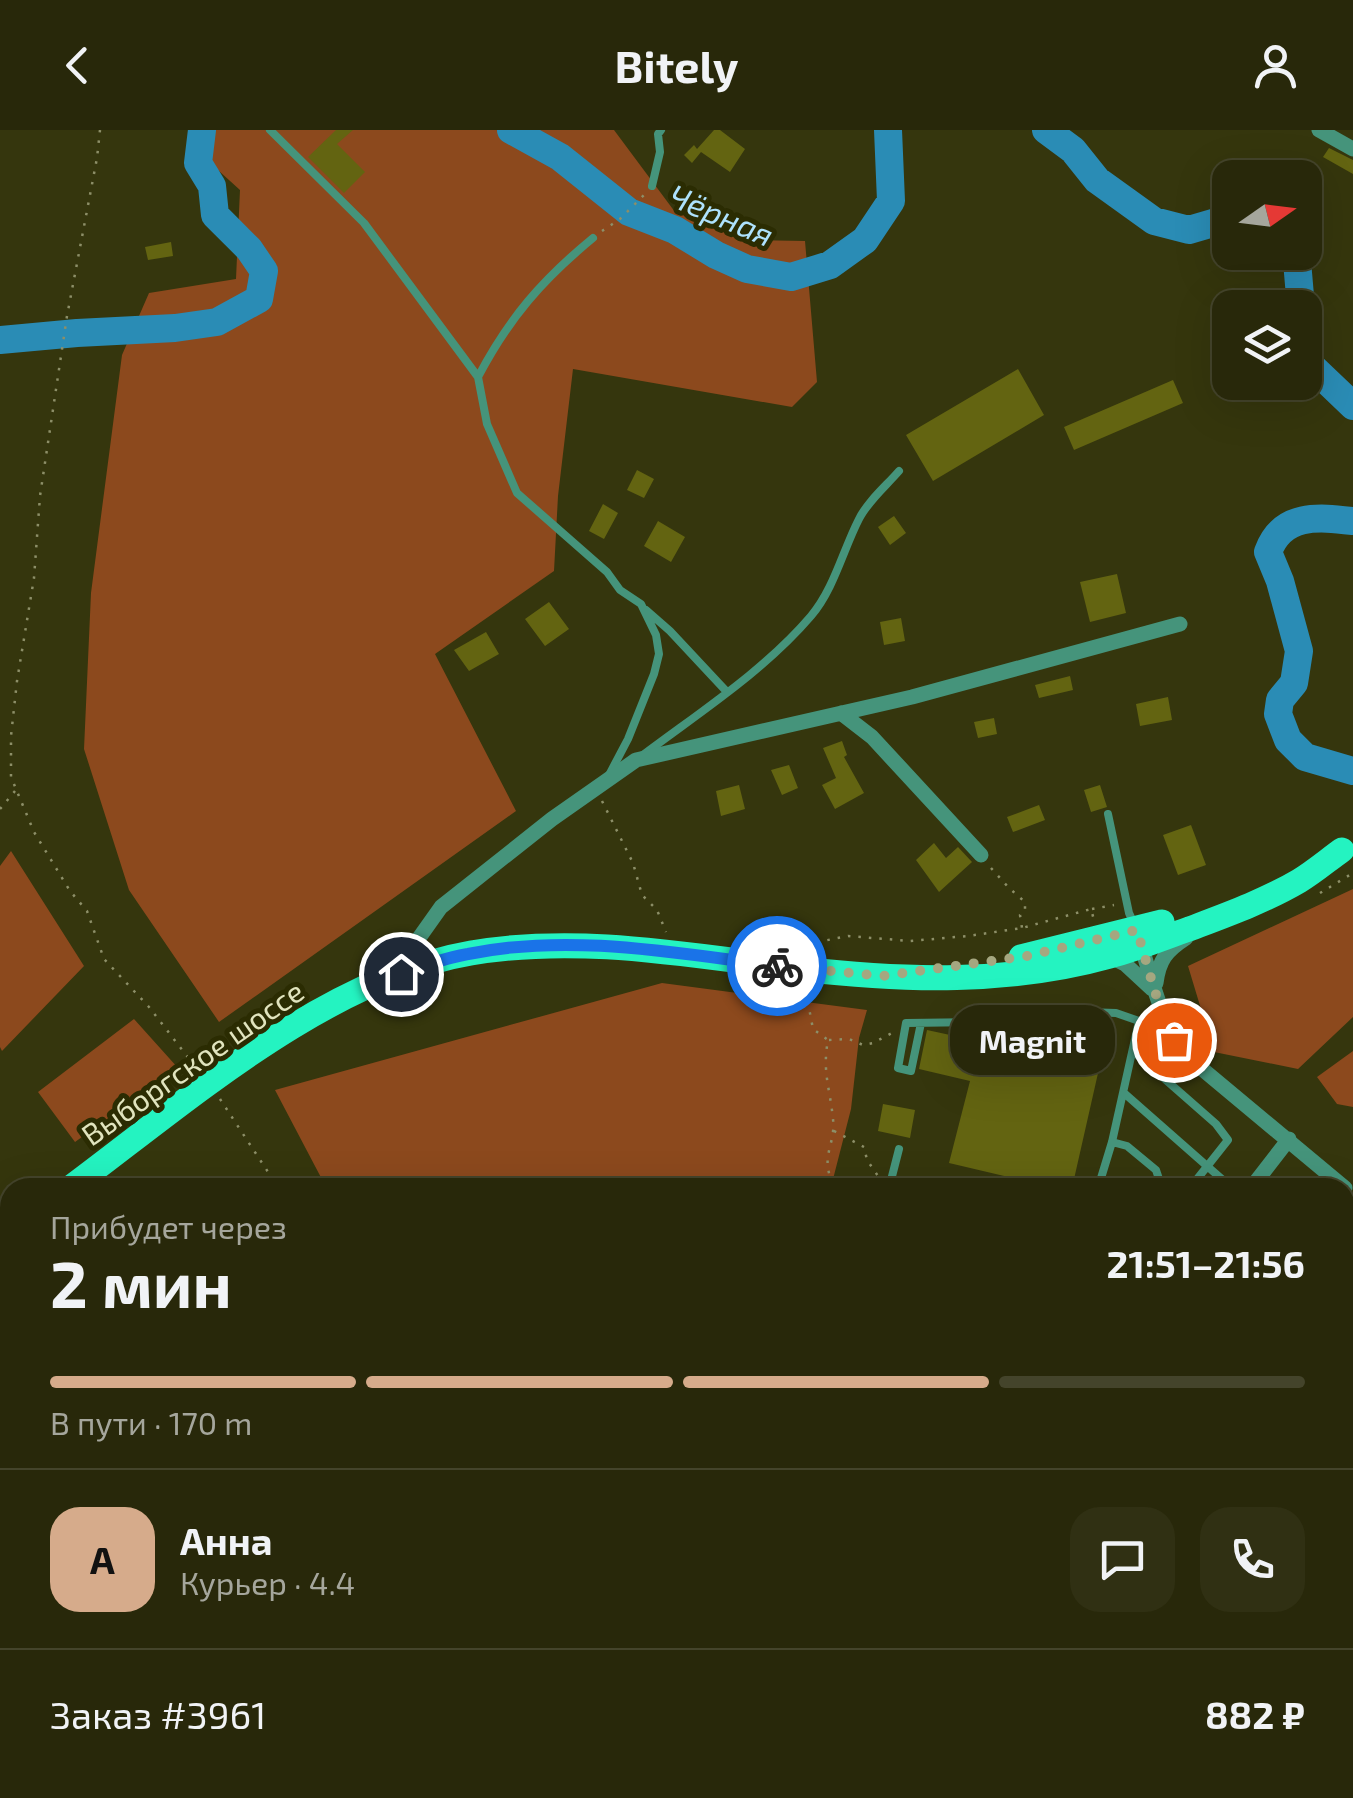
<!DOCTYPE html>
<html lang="ru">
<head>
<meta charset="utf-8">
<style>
  body { margin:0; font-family:"Exo 2",sans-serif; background:#303013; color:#f1f3f6; height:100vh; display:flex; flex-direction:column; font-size:38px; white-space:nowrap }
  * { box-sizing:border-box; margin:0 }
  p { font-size:32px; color:#a5a69c }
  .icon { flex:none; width:55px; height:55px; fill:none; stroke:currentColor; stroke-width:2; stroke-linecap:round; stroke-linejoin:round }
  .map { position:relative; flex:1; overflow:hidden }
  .panel { position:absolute; left:0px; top:1048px; width:1355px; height:622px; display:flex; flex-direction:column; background:#28280a; border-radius:30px 30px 0 0; box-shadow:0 10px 40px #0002,0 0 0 2px #44442b }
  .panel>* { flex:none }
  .needle { width:65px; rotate:76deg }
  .tools { position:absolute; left:1212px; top:30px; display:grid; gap:20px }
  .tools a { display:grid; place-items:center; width:110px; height:110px; border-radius:20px; background:#28280a; box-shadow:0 10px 40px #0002,0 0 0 2px #44442b; font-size:50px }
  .pin { position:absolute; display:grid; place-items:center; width:85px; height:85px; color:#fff; margin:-42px; border:5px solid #fff; border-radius:50%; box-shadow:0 2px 10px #0007 }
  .courier { position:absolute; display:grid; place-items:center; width:100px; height:100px; margin:-50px; border:8px solid #1a73e8; border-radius:50%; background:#fff; color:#222; box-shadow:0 2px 12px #0007 }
  .bubble { position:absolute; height:70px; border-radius:30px; background:#28280a; box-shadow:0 10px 40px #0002,0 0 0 2px #44442b; font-size:32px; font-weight:700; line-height:70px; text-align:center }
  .headline em { font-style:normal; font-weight:700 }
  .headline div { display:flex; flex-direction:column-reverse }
  .headline { display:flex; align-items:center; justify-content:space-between; height:170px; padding:0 50px }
  h1 { font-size:65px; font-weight:700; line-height:75px }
  .bar { display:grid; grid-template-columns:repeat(4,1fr); gap:15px 10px; align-content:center; height:120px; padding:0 50px }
  .bar i { height:12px; border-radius:8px; background:#44442b }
  .bar .active { background:#d6ab8b }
  .bar p { grid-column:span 4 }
  .line { display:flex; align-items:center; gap:25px; padding:0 50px; border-top:2px solid #44442b }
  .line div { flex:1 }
  .round { display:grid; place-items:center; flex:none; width:105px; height:105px; border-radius:30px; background:#303013 }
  header { display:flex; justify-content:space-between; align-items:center; height:130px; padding:0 50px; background:#28280a; font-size:45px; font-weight:700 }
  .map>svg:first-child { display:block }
  .green { fill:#824218 }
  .forest { fill:#8c491d }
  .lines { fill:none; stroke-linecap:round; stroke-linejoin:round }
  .river { stroke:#2a8cb5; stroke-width:28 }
  .building { fill:#636411 }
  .path { stroke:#8d8f68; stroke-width:2.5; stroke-dasharray:2.5 8; stroke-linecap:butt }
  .lane { stroke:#45947b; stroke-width:8 }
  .street { stroke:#45947b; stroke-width:15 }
  .primary { stroke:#24f3c1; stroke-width:25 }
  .done { stroke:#a5a780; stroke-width:10; stroke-dasharray:0 18 }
  .route { stroke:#1a73e8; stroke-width:12 }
  .labels { text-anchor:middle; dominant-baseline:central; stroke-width:10; stroke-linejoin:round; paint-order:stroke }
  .street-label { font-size:30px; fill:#e1e4be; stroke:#2b2c02 }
  .water-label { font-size:32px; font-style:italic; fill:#aee2fd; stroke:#2b2c02 }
</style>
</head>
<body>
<header><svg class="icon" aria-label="back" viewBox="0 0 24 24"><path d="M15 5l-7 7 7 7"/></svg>Bitely<svg class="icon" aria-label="person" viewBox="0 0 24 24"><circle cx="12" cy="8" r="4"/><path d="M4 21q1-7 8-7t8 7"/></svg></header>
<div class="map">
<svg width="1353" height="1668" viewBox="0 0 1353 1668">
  <rect width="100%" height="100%" fill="#35360d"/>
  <path class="green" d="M1345 1127 1353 1128V1248L1345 1246Z
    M470 1660H682L680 1668H467Z"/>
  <path class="forest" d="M190 0H614L675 82 750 110 805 111 817 252 792 277 573 239 558 366 554 441 435 524 516 681 219 892 129 760 84 619 91 463 122 225 149 163 236 149 240 60 187 12Z
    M11 721 84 836 2 921 0 917V736Z
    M1353 759V887L1298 939 1214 922 1188 836Z
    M662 853 867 880 859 908 851 979 831 1057H326L275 960Z
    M134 889 178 938 75 1012 38 962Z
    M1353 921V977L1337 974 1317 947Z
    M0 1216 10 1238V1397L0 1400Z
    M115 1660H470L467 1668H113Z"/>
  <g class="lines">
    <path class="river" d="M511 0 560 27 629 82 675 100 716 125 747 139 791 147 830 135 865 110 891 71 888 0
      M1046 0 1073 20 1097 50 1154 91 1189 100 1230 88
      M1295 122 1297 131 1301 178
      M0 210 77 203 175 198 217 192 259 169 264 141 249 119 215 85 212 56 198 33 202 0
      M1305 230 1353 276
      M1353 391C1318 387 1282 383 1268 422L1280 451 1299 521 1294 553 1280 570 1278 584 1288 610 1305 627 1353 641"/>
  </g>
  <path class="building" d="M336 0H353L337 14 365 42 344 63 308 27Z
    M714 0H720L745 19 730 42 701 22 692 33 684 25 694 15 697 19Z
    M1329 18 1353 30V44L1323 27Z
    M171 112 173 126 148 130 145 117Z
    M1018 239 1044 285 933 351 906 305Z
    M1173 250 1183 273 1074 320 1064 297Z
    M637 340 654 349 644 368 627 360Z
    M603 374 618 383 604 409 589 401Z
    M894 386 906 403 890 415 878 397Z
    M658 391 685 407 671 432 644 416Z
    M1117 444 1126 483 1090 492 1080 452Z
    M549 472 569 499 545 516 525 489Z
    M901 488 905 511 884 515 880 492Z
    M486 502 499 524 469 541 454 520Z
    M1070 546 1073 560 1039 568 1035 555Z
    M1168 567 1172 590 1140 596 1136 574Z
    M994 588 997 604 978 608 974 592Z
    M842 611 847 625 844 627 864 663 835 679 822 655 836 648 823 618Z
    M789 635 798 658 782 665 771 640Z
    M739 655 745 679 721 686 716 661Z
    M1100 655 1107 677 1091 682 1084 660Z
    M1039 675 1045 690 1013 702 1007 687Z
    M1191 695 1206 735 1178 745 1163 705Z
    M934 713 946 728 958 717 972 732 939 762 916 730Z
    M1075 892 1108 899 1072 1058H1055L949 1033 970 951 919 939 927 900 978 911 981 899 1019 907 1021 899H1044L1060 902 1062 895Z
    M883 974 915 980 910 1008 878 1001Z"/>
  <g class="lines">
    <path class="path" d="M100 0 97 28 67 186 40 366 34 448 17 551 11 606V647L34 702 70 761 87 781 104 829 149 877 197 939
      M602 101 620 89 645 64
      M602 671 633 733 642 765 657 780 666 802
      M0 679 15 661
      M991 738 1009 758 1025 772V780L1020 785 1022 798
      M1320 763 1353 743
      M1092 779 1114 775
      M775 814 823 811 848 806 910 811 968 806 1022 798 1091 779 1094 790
      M803 858 799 874 809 878 813 899 828 910C822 942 830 958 833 989 836 1017 818 1026 835 1058
      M829 910 849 909 863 915 873 913 892 903
      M220 969 270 1045 273 1058
      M834 1001 864 1017 867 1030 878 1046
      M0 1194 10 1211
      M1345 1327 1353 1296
      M1345 1560 1353 1569
      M947 1660H953
      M1088 1660 1093 1668
      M1151 1660 1156 1668
      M970 1665 990 1660
      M22 1668 26 1660
      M607 1668 614 1660
      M919 1668V1660"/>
    <path class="lane" d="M270 0 364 93 478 247 487 294 517 363 607 442 620 460 641 474 656 505 659 524 654 544 628 609 608 647
      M652 56 660 22 658 4 661 0
      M478 247C509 188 542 150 593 108
      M646 480 670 501 727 562
      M643 625C700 582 764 541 811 486 834 459 843 420 859 389 868 371 886 356 899 341
      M1108 684 1129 783 1135 796
      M921 893 911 941 898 938 906 893 1046 891 1085 882 1116 883 1139 891 1112 1012 1098 1058
      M1134 922 1216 994 1228 1010 1190 1058
      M1124 963 1232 1058
      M1112 1012 1127 1016 1156 1040 1162 1058
      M889 1058 899 1019
      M1345 1260 1353 1261
      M1345 1579 1353 1588
      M863 1660 897 1668
      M1022 1660 1026 1668
      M1213 1660 1220 1668
      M727 1668 729 1660
      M781 1668 783 1660
      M1195 1668 1207 1660
      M1270 1668 1278 1660"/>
    <path class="street" d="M1319 0 1353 19
      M841 583 872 607 981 725
      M1139 808C1152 850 1161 894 1189 928L1345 1058
      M1109 826 1125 834 1152 859
      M402 842 419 808 441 777 552 689 636 630 912 567 1180 494
      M1156 853C1159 830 1166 821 1186 808
      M1251 1058 1289 1009
      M1122 1660 1127 1668
      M700 1668 702 1660"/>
    <path class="primary" d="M1021 827 1162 792
      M70 1058C187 971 326 848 471 823 582 804 692 826 802 839 904 851 1010 854 1110 826 1137 819 1163 808 1189 799 1226 785 1265 771 1299 751 1314 742 1328 730 1342 720
      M0 1110 10 1102"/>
  </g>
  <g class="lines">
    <path class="done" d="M777 836 883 846 1027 826 1137 800 1155 862 1174 910"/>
    <path class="route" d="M401 844C423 836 445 828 468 824 570 803 675 823 777 836"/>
  </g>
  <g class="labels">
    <g class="street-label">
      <text transform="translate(192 932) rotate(-35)">Выборгское шоссе</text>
    </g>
    <g class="water-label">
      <text transform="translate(722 84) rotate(23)">Чёрная</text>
    </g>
  </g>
</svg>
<div class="tools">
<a><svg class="needle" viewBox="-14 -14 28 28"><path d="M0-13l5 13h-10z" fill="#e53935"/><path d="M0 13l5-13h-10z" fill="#a5a69c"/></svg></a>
<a><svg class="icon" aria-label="layers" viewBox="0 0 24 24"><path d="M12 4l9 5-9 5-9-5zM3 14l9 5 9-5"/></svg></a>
</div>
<div class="pin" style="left:1174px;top:910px;background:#ea580c"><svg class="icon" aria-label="bag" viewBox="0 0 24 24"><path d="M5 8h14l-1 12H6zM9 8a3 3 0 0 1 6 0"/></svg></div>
<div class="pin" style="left:401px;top:844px;background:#1f2937"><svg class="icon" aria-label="home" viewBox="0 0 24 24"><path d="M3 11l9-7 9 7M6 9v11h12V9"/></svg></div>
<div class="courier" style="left:777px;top:836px"><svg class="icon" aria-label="bike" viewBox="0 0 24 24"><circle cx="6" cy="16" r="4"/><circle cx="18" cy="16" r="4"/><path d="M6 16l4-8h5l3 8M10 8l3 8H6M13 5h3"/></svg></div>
<div class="bubble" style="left:950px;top:875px;width:165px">Magnit</div>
<section class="panel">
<div class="headline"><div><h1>2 мин</h1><p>Прибудет через</p></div><em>21:51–21:56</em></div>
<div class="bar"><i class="active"></i><i class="active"></i><i class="active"></i><i></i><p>В пути · 170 m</p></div>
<div class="line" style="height:180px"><b class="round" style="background:#d6ab8b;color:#111">А</b><div><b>Анна</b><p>Курьер · 4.4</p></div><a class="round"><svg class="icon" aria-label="chat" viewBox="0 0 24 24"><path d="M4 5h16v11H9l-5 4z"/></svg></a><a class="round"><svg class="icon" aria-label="phone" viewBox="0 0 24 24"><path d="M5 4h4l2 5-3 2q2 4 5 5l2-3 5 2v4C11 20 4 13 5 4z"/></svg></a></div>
<div class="line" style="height:130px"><div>Заказ #3961</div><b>882 ₽</b></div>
</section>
</div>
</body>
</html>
